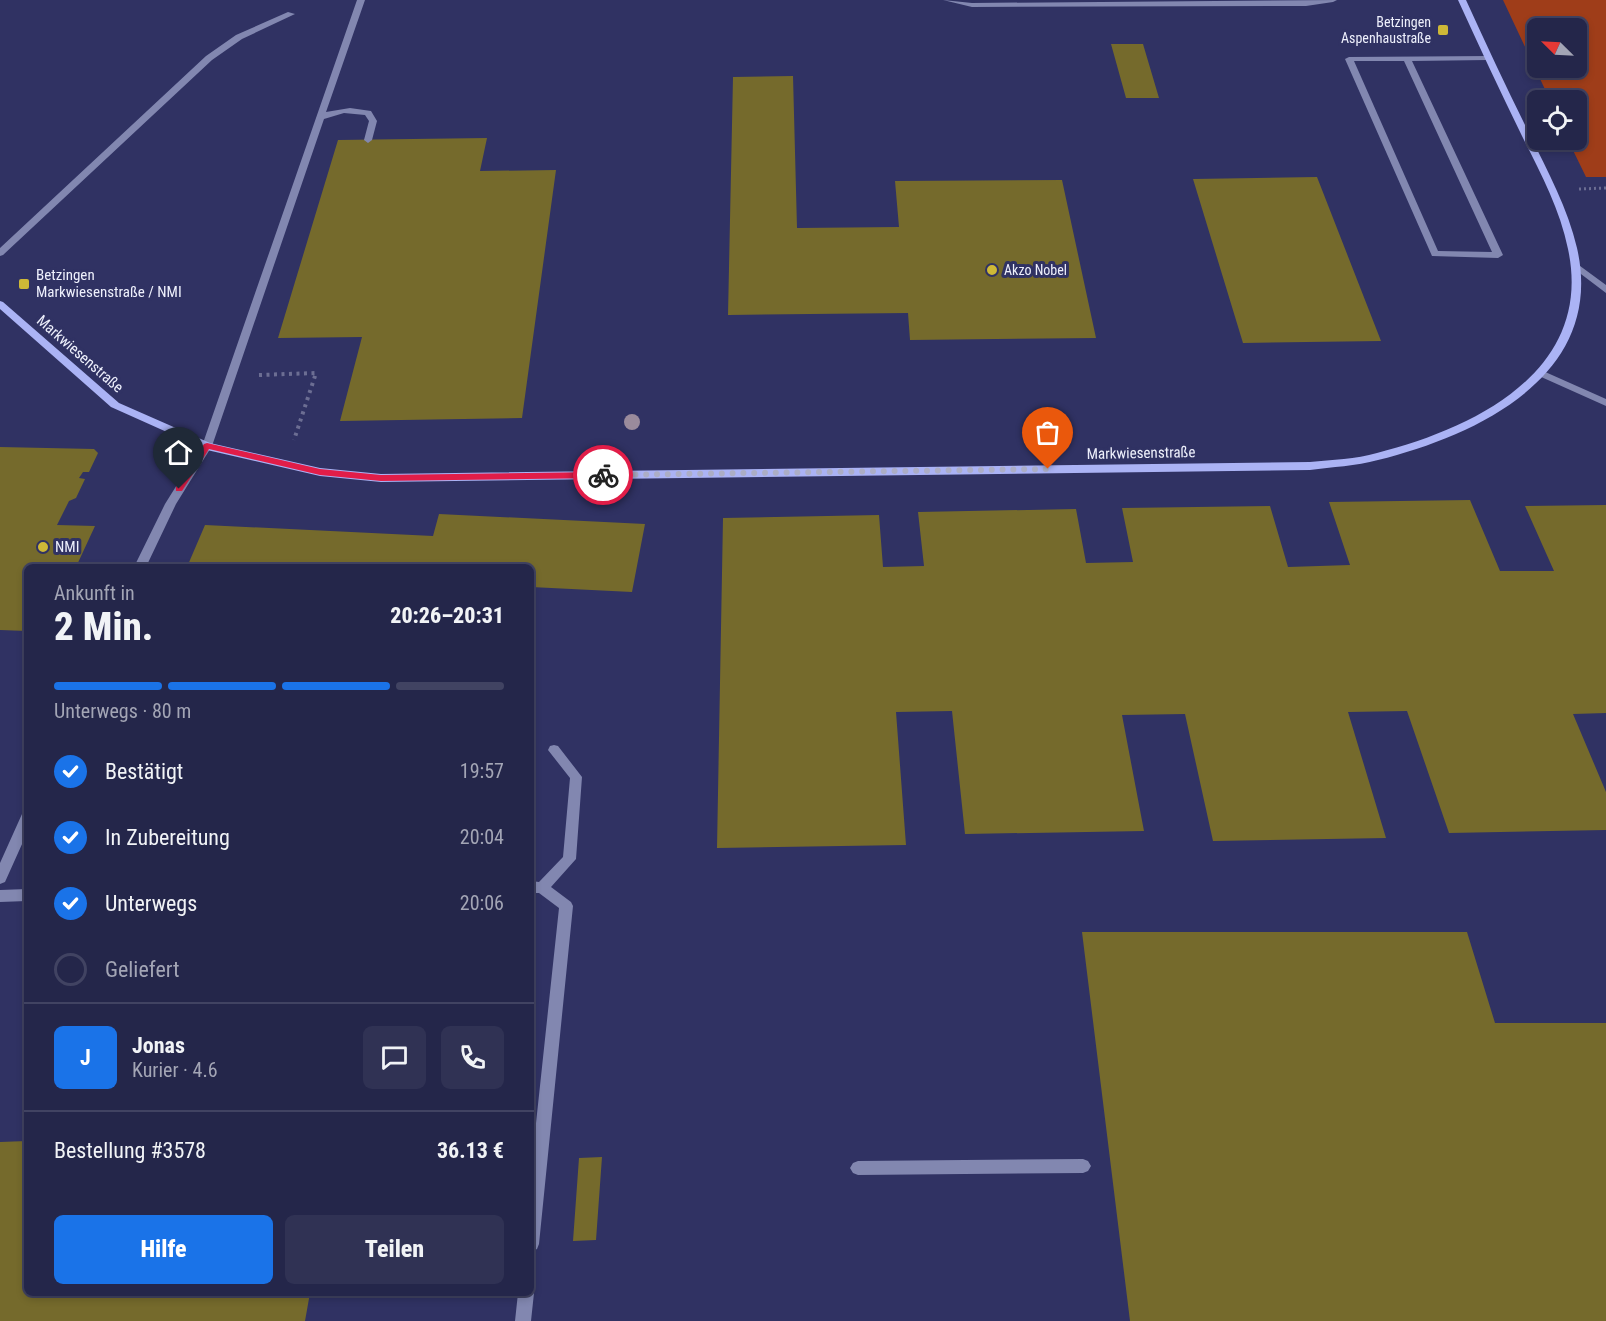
<!DOCTYPE html>
<html lang="de">
<head>
<meta charset="utf-8">
<style>
  body { margin:0; font-family:"Roboto Condensed",sans-serif; background:#303254; color:#f1f3f6; height:100vh; display:flex; flex-direction:column; font-size:22px; white-space:nowrap }
  * { box-sizing:border-box; margin:0 }
  p { font-size:20px; color:#a3a5b5 }
  .icon { flex:none; width:33px; height:33px; fill:none; stroke:currentColor; stroke-width:2; stroke-linecap:round; stroke-linejoin:round }
  .map { position:relative; flex:1; overflow:hidden }
  .panel { position:absolute; left:24px; top:564px; width:510px; height:732px; display:flex; flex-direction:column; background:#24264a; border-radius:9px; box-shadow:0 3px 9px #0003,0 0 0 2px #414362 }
  .panel>* { flex:none }
  .needle { width:39px; rotate:294deg }
  .controls { position:absolute; left:1527px; top:18px; display:grid; gap:12px }
  .controls a { display:grid; place-items:center; width:60px; height:60px; border-radius:9px; background:#24264a; box-shadow:0 3px 9px #0003,0 0 0 2px #414362; font-size:30px }
  .pin { position:absolute; display:grid; place-items:center; width:51px; height:51px; color:#fff; margin:-62px -26px; border-radius:50% 50% 50% 0; rotate:-45deg; box-shadow:0 0 6px #0007 }
  .pin .icon { rotate:45deg }
  .courier { position:absolute; display:grid; place-items:center; width:60px; height:60px; margin:-30px; border:4px solid #e11d48; border-radius:50%; background:#fff; color:#222; box-shadow:0 2px 8px #0007 }
  .headline em { font-style:normal; font-weight:800 }
  .headline div { display:flex; flex-direction:column-reverse }
  .headline { display:flex; align-items:center; justify-content:space-between; height:102px; padding:0 30px }
  h1 { font-size:39px; font-weight:800; line-height:45px }
  .bar { display:grid; grid-template-columns:repeat(4,1fr); gap:9px 6px; align-content:center; height:72px; padding:0 30px }
  .bar i { height:8px; border-radius:4px; background:#414362 }
  .bar .selected { background:#1a73e8 }
  .bar p { grid-column:span 4 }
  .line { display:flex; align-items:center; gap:15px; padding:0 30px; border-top:2px solid #414362 }
  .line div { flex:1 }
  .round { display:grid; place-items:center; flex:none; width:63px; height:63px; border-radius:9px; background:#303254 }
  ol { padding:0 30px; list-style:none }
  li { display:flex; align-items:center; gap:18px; height:66px }
  li p { margin-inline-start:auto }
  li .icon { padding:6px; border-radius:50%; background:#1a73e8; color:#fff; stroke-width:4 }
  li:last-child { color:#a3a5b5 }
  li i { width:33px; height:33px; border:3px solid #414362; border-radius:50% }
  .button { display:flex; gap:12px; margin-top:auto; padding:12px 30px }
  .button a { flex:1; height:69px; border-radius:9px; background:#1a73e8; color:#fff; font-size:24px; font-weight:800; line-height:69px; text-align:center }
  .button a+a { background:#303254; color:#f1f3f6 }
  .map>svg:first-child { display:block }
  .forest { fill:#9f3d19; fill-rule:evenodd }
  .building { fill:#756a2c }
  .lines { fill:none; stroke-linecap:round; stroke-linejoin:round }
  .path-far1 { stroke:#6c6e93; stroke-width:3; stroke-dasharray:2 3; stroke-linecap:butt }
  .path { stroke:#6c6e93; stroke-width:4; stroke-dasharray:3 4.5; stroke-linecap:butt }
  .lane { fill:#8287b0; fill-rule:evenodd }
  .street { fill:#8287b0; fill-rule:evenodd }
  .secondary { fill:#abb3f5; fill-rule:evenodd }
  .tree { fill:#9a8b9c }
  .route { fill:#e11d48 }
  .done { stroke:#acaec6; stroke-width:6; stroke-dasharray:0 10.8 }
  .poi-dot { fill:#ceb837; stroke:#303263; stroke-width:2 }
  .labels { text-anchor:middle; dominant-baseline:central; stroke-width:6; stroke-linejoin:round; paint-order:stroke }
  .far-poi-label { font-size:14px; fill:#eef0fc; stroke:#303263; text-anchor:end }
  .poi-label { font-size:15px; fill:#eef0fc; stroke:#303263; text-anchor:start }
  .street-label { font-size:15px; fill:#eef0fc; stroke:#303263 }
</style>
</head>
<body>
<div class="map">
<svg width="1606" height="1321" viewBox="0 0 1606 1321">
  <rect width="100%" height="100%" fill="#303263"/>
  <path class="forest" d="M1503 0H1606V177H1586L1568 140H1576V100H1550ZM1538 28H1576V68H1538Z"/>
  <path class="building" d="M1111 44H1143L1159 98H1126Z
    M793 76 797 228 899 227 895 181 1062 180 1096 338 910 340 908 313 728 315 733 77Z
    M487 138 480 171 556 170 522 418 340 421 362 337 278 338 338 140Z
    M1317 177 1381 341 1243 343 1193 179Z
    M0 447 94 449 98 453 89 472H83L79 478 85 479 76 498 69 501 57 525 95 526 76 567H27V631L0 630Z
    M1470 500 1500 571H1554L1525 506 1606 505V713L1573 714 1606 792V830L1449 833 1407 711 1348 712 1386 838 1213 841 1185 714 1122 715 1144 831 965 834 952 711 896 712 906 845 717 848 723 518 879 515 883 567 924 566 918 512 1076 509 1086 563 1133 562 1122 508 1270 506 1288 567 1350 565 1329 502Z
    M439 514 645 524 632 592 531 587V567H187L205 525 433 536Z
    M1082 932H1467L1495 1023H1606V1321H1130Z
    M27 1141V1293H310L305 1321H0V1142Z
    M602 1157 596 1240 573 1241 579 1158Z"/>
  <g class="lines">
    <path class="path-far1" d="M1579 189 1606 188"/>
    <path class="path" d="M259 375 316 373 294 440"/>
    <path class="lane" d="M357 0H365L326 112 350 108 371 111 377 121 372 140 368 143 364 140 369 121 365 115 344 113 324 119 212 446 207 450 203 449 202 446Z
      M943 0 972 3 1337 0 1333 2 1306 6 972 7Z
      M288 12 295 14 242 39 212 60 3 255 0 256V248L206 56 236 35Z
      M1491 56 1492 58 1488 60 1412 61 1503 255 1498 258 1432 256 1345 59 1349 57ZM1354 61H1404L1492 252 1438 251Z
      M554 745 558 746 582 777 576 859 551 887 571 902 573 906 539 1244 537 1249 531 1252V1170L559 908 539 893H531V881L539 882 563 857 570 778 548 750 550 746Z
      M27 889V901L0 902V890Z
      M1083 1159 1088 1161 1091 1166 1088 1171 1083 1173 858 1175 853 1173 850 1168 853 1163 858 1161Z
      M531 1287 534 1293 531 1321H515L518 1293H531Z"/>
    <path class="street" d="M1576 263 1606 285V293L1573 268 1571 266Z
      M1543 371 1606 399V406L1539 376V372Z
      M207 442 212 446 176 504 146 567H134L165 504 203 443Z
      M27 813V833L5 882 0 884V863L22 814Z"/>
    <path class="secondary" d="M1458 0H1466C1487 46 1508 91 1530 135 1548 172 1568 209 1577 248 1606 375 1478 435 1378 460 1356 466 1332 467 1310 470L381 482 320 476 207 450 111 407 0 309V301L3 302 119 403 210 443 320 468 381 474 1310 462C1332 460 1356 459 1377 453 1476 428 1594 370 1568 249 1560 209 1540 172 1522 136 1500 91 1479 46 1458 0Z"/>
  </g>
  <circle class="tree" cx="632" cy="422" r="8"/>
  <path class="route" d="M207 443 320 469 381 475 603 472 607 475 603 478 381 481 320 475 209 449 182 491H176V487L204 444Z"/>
  <g class="lines">
    <path class="done" d="M603 475 1048 469"/>
  </g>
  <g class="poi-dot">
    <rect x="1437" y="24" width="12" height="12" rx="3"/>
    <circle cx="992" cy="270" r="6"/>
    <rect x="18" y="278" width="12" height="12" rx="3"/>
    <circle cx="43" cy="547" r="6"/>
  </g>
  <g class="labels">
    <g class="far-poi-label">
      <text x="1431" y="22">Betzingen<tspan x="1431" dy="16">Aspenhaustraße</tspan></text>
      <text x="1004" y="270" text-anchor="start">Akzo Nobel</text>
    </g>
    <g class="poi-label">
      <text x="36" y="275">Betzingen<tspan x="36" dy="17">Markwiesenstraße / NMI</tspan></text>
      <text x="55" y="547">NMI</text>
    </g>
    <g class="street-label">
      <text transform="translate(80 354) rotate(41)">Markwiesenstraße</text>
      <text transform="translate(1141 453) rotate(-1)">Markwiesenstraße</text>
    </g>
  </g>
</svg>
<div class="controls">
<a><svg class="needle" viewBox="-14 -14 28 28"><path d="M0-13l5 13h-10z" fill="#e53935"/><path d="M0 13l5-13h-10z" fill="#a3a5b5"/></svg></a>
<a><svg class="icon" aria-label="locate" viewBox="0 0 24 24"><circle cx="12" cy="12" r="6"/><path d="M12 2v4M12 18v4M2 12h4M18 12h4"/></svg></a>
</div>
<div class="pin" style="left:1048px;top:469px;background:#ea580c"><svg class="icon" aria-label="bag" viewBox="0 0 24 24"><path d="M5 8h14l-1 12H6zM9 8a3 3 0 0 1 6 0"/></svg></div>
<div class="pin" style="left:179px;top:489px;background:#1f2937"><svg class="icon" aria-label="home" viewBox="0 0 24 24"><path d="M3 11l9-7 9 7M6 9v11h12V9"/></svg></div>
<div class="courier" style="left:603px;top:475px"><svg class="icon" aria-label="bike" viewBox="0 0 24 24"><circle cx="6" cy="16" r="4"/><circle cx="18" cy="16" r="4"/><path d="M6 16l4-8h5l3 8M10 8l3 8H6M13 5h3"/></svg></div>
<section class="panel">
<div class="headline"><div><h1>2 Min.</h1><p>Ankunft in</p></div><em>20:26–20:31</em></div>
<div class="bar"><i class="selected"></i><i class="selected"></i><i class="selected"></i><i></i><p>Unterwegs · 80 m</p></div>
<ol>
<li><svg class="icon" aria-label="check" viewBox="0 0 24 24"><path d="M5 12l5 5 9-10"/></svg>Bestätigt<p>19:57</p></li>
<li><svg class="icon" aria-label="check" viewBox="0 0 24 24"><path d="M5 12l5 5 9-10"/></svg>In Zubereitung<p>20:04</p></li>
<li><svg class="icon" aria-label="check" viewBox="0 0 24 24"><path d="M5 12l5 5 9-10"/></svg>Unterwegs<p>20:06</p></li>
<li><i></i>Geliefert</li>
</ol>
<div class="line" style="height:108px"><b class="round" style="background:#1a73e8;color:#fff">J</b><div><b>Jonas</b><p>Kurier · 4.6</p></div><a class="round"><svg class="icon" aria-label="chat" viewBox="0 0 24 24"><path d="M4 5h16v11H9l-5 4z"/></svg></a><a class="round"><svg class="icon" aria-label="phone" viewBox="0 0 24 24"><path d="M5 4h4l2 5-3 2q2 4 5 5l2-3 5 2v4C11 20 4 13 5 4z"/></svg></a></div>
<div class="line" style="height:78px"><div>Bestellung #3578</div><b>36.13 €</b></div>
<div class="button"><a>Hilfe</a><a>Teilen</a></div>
</section>
</div>
</body>
</html>
